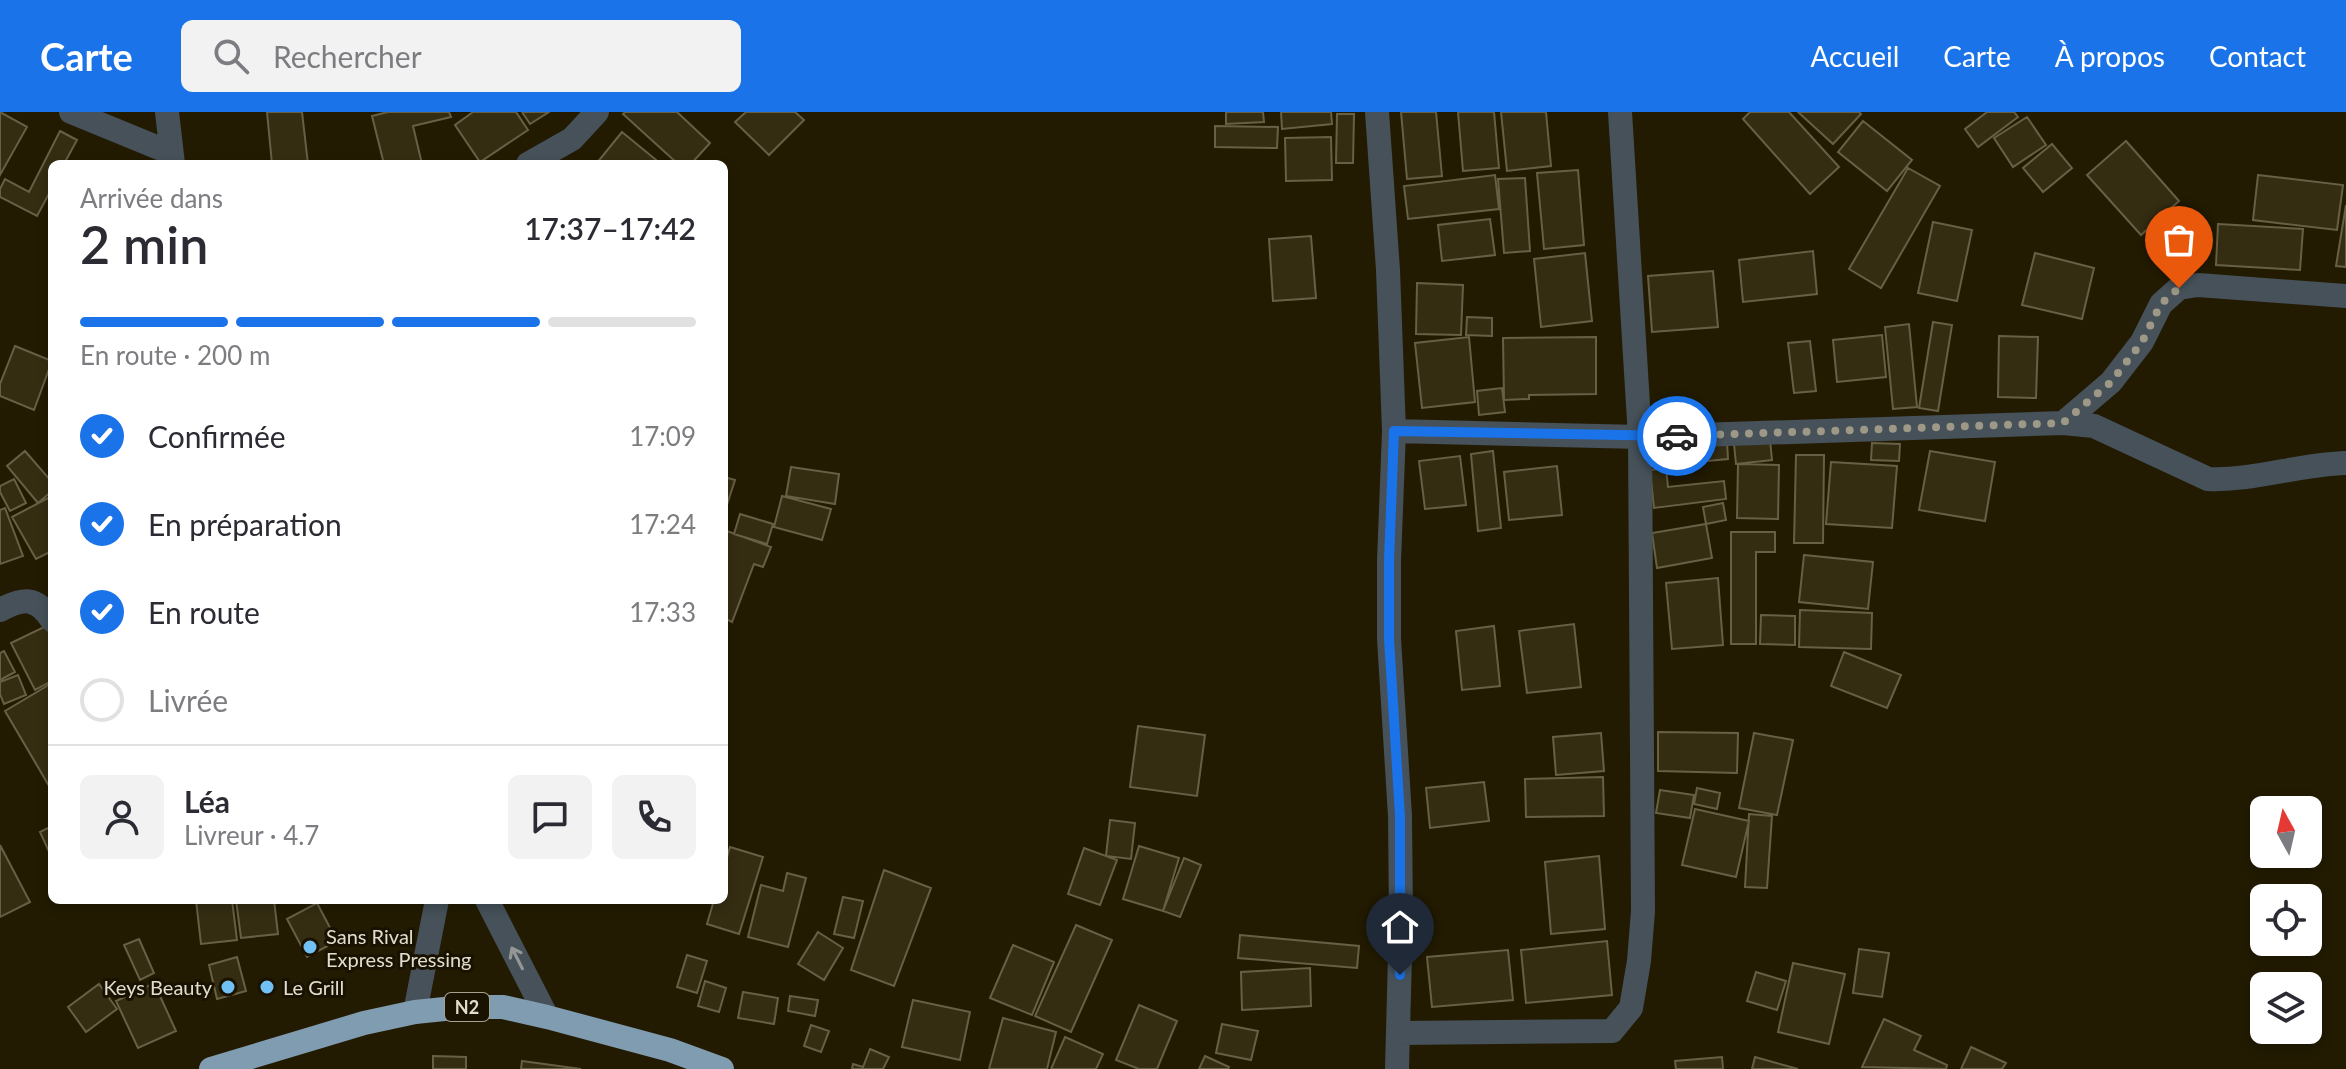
<!DOCTYPE html>
<html lang="fr">
<head>
<meta charset="utf-8">
<style>
  body { margin:0; font-family:Lato,sans-serif; background:#f2f2f3; color:#2b2b33; height:100vh; display:flex; flex-direction:column; font-size:30px; white-space:nowrap }
  * { box-sizing:border-box; margin:0 }
  p { font-size:26px; color:#7c7c81 }
  .icon { flex:none; width:44px; height:44px; fill:none; stroke:currentColor; stroke-width:2; stroke-linecap:round; stroke-linejoin:round }
  .map { position:relative; flex:1; overflow:hidden }
  .side { position:absolute; left:48px; top:48px; width:680px; height:744px; display:flex; flex-direction:column; background:#fff; border-radius:12px; box-shadow:0 4px 12px #0003 }
  .side>* { flex:none }
  .needle { width:52px; rotate:352deg }
  .tools { position:absolute; left:2250px; top:684px; display:grid; gap:16px }
  .tools a { display:grid; place-items:center; width:72px; height:72px; border-radius:12px; background:#fff; box-shadow:0 4px 12px #0003; font-size:40px }
  .pin { position:absolute; display:grid; place-items:center; width:68px; height:68px; color:#fff; margin:-82px -34px; border-radius:50% 50% 50% 0; rotate:-45deg; box-shadow:0 0 8px #0007 }
  .pin .icon { rotate:45deg }
  .courier { position:absolute; display:grid; place-items:center; width:80px; height:80px; margin:-40px; border:6px solid #1a73e8; border-radius:50%; background:#fff; color:#222; box-shadow:0 2px 10px #0007 }
  .overview em { font-style:normal; font-weight:600 }
  .overview div { display:flex; flex-direction:column-reverse }
  .overview { display:flex; align-items:center; justify-content:space-between; height:136px; padding:0 32px }
  h1 { font-size:52px; font-weight:600; line-height:60px }
  .bar { display:grid; grid-template-columns:repeat(4,1fr); gap:12px 8px; align-content:center; height:96px; padding:0 32px }
  .bar i { height:10px; border-radius:6px; background:#e1e1e2 }
  .bar .selected { background:#1a73e8 }
  .bar p { grid-column:span 4 }
  .line { display:flex; align-items:center; gap:20px; padding:0 32px; border-top:2px solid #e1e1e2 }
  .line div { flex:1 }
  .round { display:grid; place-items:center; flex:none; width:84px; height:84px; border-radius:12px; background:#f2f2f3 }
  ol { padding:0 32px; list-style:none }
  li { display:flex; align-items:center; gap:24px; height:88px }
  li p { margin-inline-start:auto }
  li .icon { padding:8px; border-radius:50%; background:#1a73e8; color:#fff; stroke-width:4 }
  li:last-child { color:#7c7c81 }
  li i { width:44px; height:44px; border:4px solid #e1e1e2; border-radius:50% }
  header { display:flex; align-items:center; gap:48px; box-sizing:border-box; height:112px; padding:0 40px; background:#1a73e8; color:#fff }
  header strong { font-size:38px }
  nav { display:flex; gap:44px; margin-inline-start:auto; font-size:28px }
  .search { width:560px; height:72px; background:#f2f2f3; display:flex; align-items:center; gap:20px; box-sizing:border-box; padding:0 28px; border-radius:12px; color:#7c7c81; font-size:30px }
  .map>svg:first-child { display:block }
  .building { fill:#342d12; stroke:#676044; stroke-width:2 }
  .lines { fill:none; stroke-linecap:round; stroke-linejoin:round }
  .minor { stroke:#465159; stroke-width:24 }
  .highway { stroke:#809cb0; stroke-width:24 }
  .oneway { stroke:#949794 }
  .done { stroke:#9e9987; stroke-width:8; stroke-dasharray:0 14.4 }
  .route { stroke:#1a73e8; stroke-width:10 }
  .poi-dot { fill:#71c1f5; stroke:#191200; stroke-width:3 }
  .labels { text-anchor:middle; dominant-baseline:central; stroke-width:6; stroke-linejoin:round; paint-order:stroke }
  .shield { fill:#191200; stroke:#a5a090; stroke-width:2 }
  .shield-label { font-size:18px; font-weight:bold; fill:#e1ddce }
  .poi-label { font-size:20px; fill:#e1ddce; stroke:#191200; text-anchor:start }
</style>
</head>
<body>
<header>
<strong>Carte</strong>
<div class="search"><svg class="icon" aria-label="search" viewBox="0 0 24 24"><circle cx="10" cy="10" r="6"/><path d="M15 15l6 6"/></svg>Rechercher</div>
<nav><a>Accueil</a><a>Carte</a><a>À propos</a><a>Contact</a></nav>
</header>
<div class="map">
<svg width="2346" height="957" viewBox="0 0 2346 957">
  <rect width="100%" height="100%" fill="#221b02"/>
  <path class="building" d="M0 0 27 15 0 63Z
    M267 0H302L308 52H272Z
    M388 0H449L451 5 413 14 422 52H384L372 4Z
    M473 0H516L528 18 480 50 455 13Z
    M522 0H549L530 12Z
    M625 0H677L710 31 691 52H678L623 2Z
    M746 0H795L804 8 769 43 735 10Z
    M1226 0H1263L1264 10 1226 12Z
    M1281 0H1331L1332 12 1282 17Z
    M1401 0H1436L1442 64 1407 67Z
    M1458 0H1494L1499 56 1463 59Z
    M1501 0H1546L1551 54 1507 59Z
    M1750 0H1789L1839 55 1810 82 1743 7Z
    M1798 0H1859L1861 2 1833 32Z
    M1987 0H2014L2018 5 1978 35 1965 17Z
    M1337 2H1354L1353 51H1336Z
    M2027 5 2046 33 2013 55 1994 26Z
    M1863 9 1912 48 1887 79 1838 40Z
    M1215 14 1278 15 1277 36 1215 35Z
    M60 19 77 28 64 52H52V76L37 104 0 85V77L5 67 29 80Z
    M622 20 661 52H596Z
    M1331 25 1332 68 1286 69 1285 26Z
    M2126 29 2179 89 2141 123 2087 63Z
    M2052 32 2072 56 2043 80 2023 56Z
    M1908 56 1940 74 1881 176 1849 157Z
    M1578 58 1584 133 1544 137 1537 61Z
    M1495 63 1499 97 1408 107 1404 74Z
    M2258 63 2343 73 2337 118 2253 108Z
    M1525 66 1530 139 1504 141 1498 67Z
    M2346 93V155L2336 154Z
    M1490 107 1495 143 1442 149 1438 113Z
    M1933 110 1972 118 1957 189 1918 181Z
    M2218 112 2303 117 2300 158 2216 153Z
    M1311 124 1316 186 1273 189 1269 127Z
    M1813 139 1817 182 1743 190 1739 148Z
    M1585 141 1592 209 1541 215 1534 147Z
    M2035 141 2094 156 2082 207 2022 193Z
    M1713 159 1718 215 1652 220 1648 164Z
    M1417 171 1463 173 1461 223 1416 222Z
    M1467 205 1492 206V224L1466 223Z
    M1933 210 1952 213 1938 299 1919 296Z
    M1909 212 1917 295 1893 297 1885 215Z
    M1882 223 1886 265 1837 270 1833 228Z
    M1999 224 2038 225 2036 286 1998 285Z
    M1469 225 1475 290 1422 296 1415 231Z
    M1596 225V282L1529 283V287L1504 288 1503 226Z
    M1810 229 1816 279 1794 281 1788 231Z
    M15 234 52 249 34 298 0 284V272Z
    M1502 276 1505 300 1479 303 1477 279Z
    M1770 328 1772 348 1736 352 1734 332Z
    M1727 329 1728 347 1675 352 1674 334Z
    M1872 331 1900 332 1899 349 1871 348Z
    M25 339 52 370V379L38 391 7 354Z
    M1493 339 1501 416 1478 419 1471 342Z
    M1930 339 1995 350 1985 409 1919 398Z
    M1796 343H1824L1823 431H1794Z
    M1460 344 1466 393 1425 397 1419 349Z
    M1831 350 1897 354 1892 416 1826 412Z
    M1738 352 1779 353 1778 407 1737 406Z
    M1557 354 1562 403 1509 408 1504 360Z
    M791 355 839 362 835 392 786 384Z
    M1666 356 1668 375 1724 369 1726 387 1654 396 1650 358Z
    M724 365 735 368 724 402Z
    M14 367 26 391 10 399 0 380V374Z
    M782 384 831 397 822 428 774 415Z
    M48 386 52 393V439L36 447 12 405Z
    M1723 391 1726 408 1706 412 1703 395Z
    M5 396 23 444 0 452V398Z
    M740 402 773 412 767 432 734 422Z
    M1706 412 1712 446 1657 456 1652 421Z
    M724 418 771 435 763 455 754 452 732 510 724 506Z
    M1731 420H1775V440H1756V532H1731Z
    M1804 443 1873 450 1868 497 1799 490Z
    M1718 466 1723 533 1672 537 1666 471Z
    M1800 498 1872 501 1871 537 1799 535Z
    M1761 503 1795 504V533L1760 532Z
    M1574 512 1581 575 1527 581 1519 519Z
    M46 514 52 526V569L35 578 11 531Z
    M1494 514 1500 574 1462 578 1456 519Z
    M4 539 15 560 0 568V541Z
    M1844 540 1901 563 1887 596 1831 574Z
    M18 563 26 583 4 592 0 582V570Z
    M52 571V679L5 599Z
    M1138 614 1205 623 1197 684 1130 675Z
    M1658 620 1738 621 1737 661 1658 659Z
    M1601 621 1604 659 1556 663 1553 625Z
    M1754 621 1793 628 1777 703 1739 696Z
    M1603 665 1604 704 1526 705 1525 667Z
    M1484 670 1489 709 1430 716 1426 676Z
    M1697 676 1720 681 1717 697 1694 692Z
    M1660 678 1694 683 1690 706 1656 701Z
    M1695 697 1749 709 1736 765 1682 753Z
    M1749 702 1772 704 1767 776 1745 775Z
    M1110 708 1135 711 1131 747 1106 744Z
    M52 714V746L40 720Z
    M0 733 30 790 0 805Z
    M1139 734 1179 746 1163 799 1123 787Z
    M730 735 763 745 739 822 707 812 714 788H724V756Z
    M1084 736 1117 748 1100 793 1068 782Z
    M1599 744 1605 817 1551 822 1545 750Z
    M1184 746 1201 753 1180 805 1163 799Z
    M884 758 931 776 894 874 851 858Z
    M787 761 806 766 788 835 748 825 761 773 783 779Z
    M843 785 863 789 854 826 834 822Z
    M196 788H232L237 828 201 832Z
    M236 788H274L278 822 241 826Z
    M317 791 337 829 307 845 287 807Z
    M1076 813 1112 828 1071 920 1035 904Z
    M818 820 843 836 824 868 798 852Z
    M1240 823 1359 834 1357 856 1238 846Z
    M139 827 154 861 140 868 124 833Z
    M1607 829 1612 883 1526 891 1521 838Z
    M1013 833 1054 850 1032 903 990 886Z
    M1859 837 1889 841 1882 885 1853 881Z
    M1508 838 1513 888 1432 895 1427 845Z
    M687 843 707 849 697 881 677 875Z
    M237 845 246 879 217 887 209 853Z
    M1793 851 1845 862 1829 932 1778 920Z
    M1310 856 1311 894 1242 898 1241 860Z
    M1756 860 1786 869 1777 898 1747 889Z
    M705 869 726 876 719 900 698 894Z
    M154 871 176 919 138 936 116 889Z
    M99 872 117 897 86 920 68 895Z
    M743 880 778 886 774 912 738 906Z
    M790 884 818 888 815 904 788 899Z
    M913 888 970 900 960 948 902 935Z
    M1139 893 1177 909 1157 957H1139L1116 948Z
    M1003 906 1056 920 1047 957H989Z
    M1884 907 1921 924 1914 938 1947 953 1946 957 1862 955Z
    M1222 912 1258 919 1251 948 1216 941Z
    M811 913 829 919 821 940 804 934Z
    M1065 925 1103 942 1096 957H1051Z
    M1971 935 2006 951 2002 957H1961Z
    M870 937 889 945 883 957H852L853 952 863 955Z
    M433 944 466 945V957H433Z
    M1205 944 1229 955 1228 957H1199Z
    M1722 945 1723 957H1676L1675 949Z
    M1755 945 1798 957H1752Z
    M522 949 581 957H521Z"/>
  <g class="lines">
    <path class="minor" d="M71 0 171 41
      M167 0 173 52
      M1377 0 1388 158 1394 319 1389 449V527L1400 704 1401 806 1397 957
      M528 52 572 27 597 0
      M2063 311 2111 270 2142 230 2161 192 2179 176 2198 173 2346 184
      M1394 319 1640 325 2063 311 2094 314 2208 367C2254 369 2300 352 2346 351
      M0 498C23 486 36 484 52 508
      M487 788 547 905
      M415 900 437 788
      M1398 921 1612 919 1631 896 1639 849 1643 799 1640 325 1620 0"/>
    <path class="highway" d="M211 957 364 911 415 900 464 895H503L547 905 670 938 722 957"/>
  </g>
  <defs><path id="oneway-shaft" d="M-6 0H5M1.5-3L5.5 0L1.5 3" fill="none" stroke-width="1.6" stroke-linecap="round" stroke-linejoin="round" transform="scale(2)"/></defs>
  <use class="oneway" href="#oneway-shaft" transform="translate(517 846) rotate(-117)"/>
  <g class="lines">
    <path class="done" d="M1677 324 2063 311 2111 270 2142 230 2161 192 2179 176"/>
    <path class="route" d="M1400 863V704L1389 527V449L1394 319 1677 324"/>
  </g>
  <g class="poi-dot">
    <circle cx="310" cy="835" r="8"/>
    <circle cx="228" cy="875" r="8"/>
    <circle cx="267" cy="875" r="8"/>
  </g>
  <g class="labels">
    <rect class="shield" x="445" y="881" width="44" height="28" rx="6"/>
    <g class="shield-label">
      <text x="467" y="895">N2</text>
    </g>
    <g class="poi-label">
      <text x="326" y="824">Sans Rival<tspan x="326" dy="23">Express Pressing</tspan></text>
      <text x="212" y="875" text-anchor="end">Keys Beauty</text>
      <text x="283" y="875">Le Grill</text>
    </g>
  </g>
</svg>
<div class="tools">
<a><svg class="needle" viewBox="-14 -14 28 28"><path d="M0-13l5 13h-10z" fill="#e53935"/><path d="M0 13l5-13h-10z" fill="#7c7c81"/></svg></a>
<a><svg class="icon" aria-label="locate" viewBox="0 0 24 24"><circle cx="12" cy="12" r="6"/><path d="M12 2v4M12 18v4M2 12h4M18 12h4"/></svg></a>
<a><svg class="icon" aria-label="layers" viewBox="0 0 24 24"><path d="M12 4l9 5-9 5-9-5zM3 14l9 5 9-5"/></svg></a>
</div>
<div class="pin" style="left:2179px;top:176px;background:#ea580c"><svg class="icon" aria-label="bag" viewBox="0 0 24 24"><path d="M5 8h14l-1 12H6zM9 8a3 3 0 0 1 6 0"/></svg></div>
<div class="pin" style="left:1400px;top:863px;background:#1f2937"><svg class="icon" aria-label="home" viewBox="0 0 24 24"><path d="M3 11l9-7 9 7M6 9v11h12V9"/></svg></div>
<div class="courier" style="left:1677px;top:324px"><svg class="icon" aria-label="car" viewBox="0 0 24 24"><path d="M5 17H2v-5l4-1 3-4h7l3 4 3 1v5h-3M9 17h6M6 11h13"/><circle cx="7" cy="17" r="2"/><circle cx="17" cy="17" r="2"/></svg></div>
<section class="side">
<div class="overview"><div><h1>2 min</h1><p>Arrivée dans</p></div><em>17:37–17:42</em></div>
<div class="bar"><i class="selected"></i><i class="selected"></i><i class="selected"></i><i></i><p>En route · 200 m</p></div>
<ol>
<li><svg class="icon" aria-label="check" viewBox="0 0 24 24"><path d="M5 12l5 5 9-10"/></svg>Confirmée<p>17:09</p></li>
<li><svg class="icon" aria-label="check" viewBox="0 0 24 24"><path d="M5 12l5 5 9-10"/></svg>En préparation<p>17:24</p></li>
<li><svg class="icon" aria-label="check" viewBox="0 0 24 24"><path d="M5 12l5 5 9-10"/></svg>En route<p>17:33</p></li>
<li><i></i>Livrée</li>
</ol>
<div class="line" style="height:144px"><a class="round"><svg class="icon" aria-label="person" viewBox="0 0 24 24"><circle cx="12" cy="8" r="4"/><path d="M4 21q1-7 8-7t8 7"/></svg></a><div><b>Léa</b><p>Livreur · 4.7</p></div><a class="round"><svg class="icon" aria-label="chat" viewBox="0 0 24 24"><path d="M4 5h16v11H9l-5 4z"/></svg></a><a class="round"><svg class="icon" aria-label="phone" viewBox="0 0 24 24"><path d="M5 4h4l2 5-3 2q2 4 5 5l2-3 5 2v4C11 20 4 13 5 4z"/></svg></a></div>
</section>
</div>
</body>
</html>
